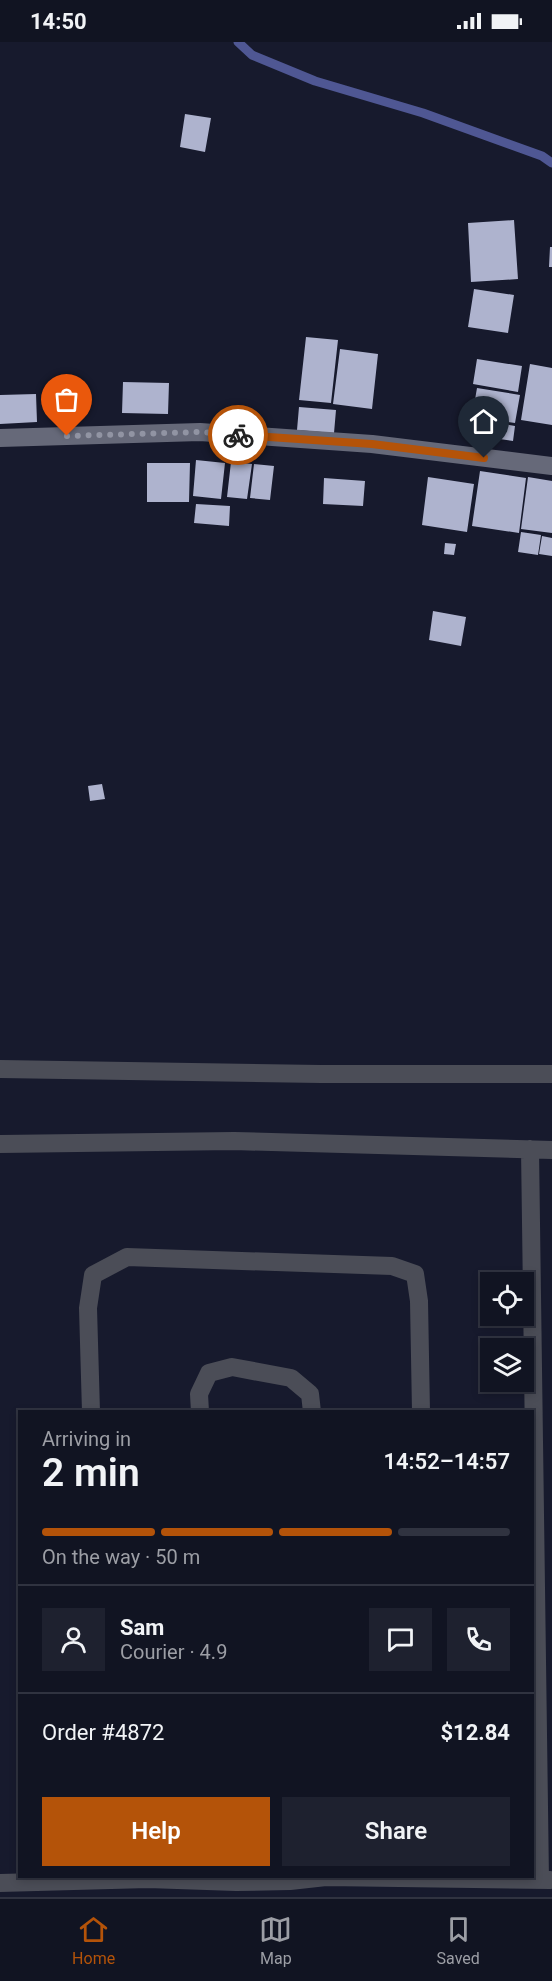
<!DOCTYPE html>
<html lang="en">
<head>
<meta charset="utf-8">
<style>
  body { margin:0; font-family:Roboto,sans-serif; background:#1e212f; color:#f1f3f6; height:100vh; display:flex; flex-direction:column; font-size:22px; white-space:nowrap }
  * { box-sizing:border-box; margin:0 }
  p { font-size:20px; color:#9c9ea5 }
  .icon { flex:none; width:33px; height:33px; fill:none; stroke:currentColor; stroke-width:2; stroke-linecap:round; stroke-linejoin:round }
  .map { position:relative; flex:1; overflow:hidden }
  .side { position:absolute; left:18px; top:1368px; width:516px; height:468px; display:flex; flex-direction:column; background:#111422; border-radius:0px; box-shadow:0 3px 9px #0003,0 0 0 2px #303340 }
  .side>* { flex:none }
  .controls { position:absolute; left:480px; top:1230px; display:grid; gap:12px }
  .controls a { display:grid; place-items:center; width:54px; height:54px; border-radius:0px; background:#111422; box-shadow:0 3px 9px #0003,0 0 0 2px #303340; font-size:30px }
  .pin { position:absolute; display:grid; place-items:center; width:51px; height:51px; color:#fff; margin:-62px -26px; border-radius:50% 50% 50% 0; rotate:-45deg; box-shadow:0 0 6px #0007 }
  .pin .icon { rotate:45deg }
  .courier { position:absolute; display:grid; place-items:center; width:60px; height:60px; margin:-30px; border:4px solid #b45309; border-radius:50%; background:#fff; color:#222; box-shadow:0 2px 8px #0007 }
  .overview em { font-style:normal; font-weight:600 }
  .overview div { display:flex; flex-direction:column-reverse }
  .overview { display:flex; align-items:center; justify-content:space-between; height:102px; padding:0 24px }
  h1 { font-size:39px; font-weight:600; line-height:45px }
  .bar { display:grid; grid-template-columns:repeat(4,1fr); gap:9px 6px; align-content:center; height:72px; padding:0 24px }
  .bar i { height:8px; border-radius:4px; background:#303340 }
  .bar .active { background:#b45309 }
  .bar p { grid-column:span 4 }
  .line { display:flex; align-items:center; gap:15px; padding:0 24px; border-top:2px solid #303340 }
  .line div { flex:1 }
  .round { display:grid; place-items:center; flex:none; width:63px; height:63px; border-radius:0px; background:#1e212f }
  .button { display:flex; gap:12px; margin-top:auto; padding:12px 24px }
  .button a { flex:1; height:69px; border-radius:0px; background:#b45309; color:#fff; font-size:24px; font-weight:600; line-height:69px; text-align:center }
  .button a+a { background:#1e212f; color:#f1f3f6 }
  .status { display:flex; justify-content:space-between; align-items:center; height:42px; padding:0 30px; background:#111422; direction:ltr }
  .status svg { height:16px; fill:currentColor }
  .menu { display:flex; justify-content:space-around; align-items:center; height:84px; border-top:2px solid #303340; background:#111422; font-size:16px; color:#9c9ea5 }
  .menu a { display:grid; justify-items:center; gap:3px }
  .menu .active { color:#b45309 }
  .map>svg:first-child { display:block }
  .lines { fill:none; stroke-linecap:round; stroke-linejoin:round }
  .stream { stroke:#4f5793; stroke-width:9 }
  .building { fill:#aeb3ce }
  .street { stroke:#4b4d57; stroke-width:18 }
  .secondary { stroke:#666979; stroke-width:18 }
  .done { stroke:#9194a3; stroke-width:6; stroke-dasharray:0 10.8 }
  .route { stroke:#b45309; stroke-width:8 }
</style>
</head>
<body>
<div class="status"><b>14:50</b><svg viewBox="0 0 49 12"><path d="M0 12V9h3v3zM5 12V6h3v6zM10 12V3h3v9zM15 12V0h3v12zM26 1h20v11H26zM47 4h2v5h-2z"/></svg></div>
<div class="map">
<svg width="552" height="1855" viewBox="0 0 552 1855">
  <rect width="100%" height="100%" fill="#171a2d"/>
  <g class="lines">
    <path class="stream" d="M238 0 252 13 315 39 423 71 542 114 552 121"/>
  </g>
  <path class="building" d="M185 72 211 76 205 110 180 105Z
    M514 178 518 237 471 240 468 181Z
    M550 205H552V225H549Z
    M474 247 514 253 508 291 468 285Z
    M306 295 338 298 331 361 299 358Z
    M340 307 378 312 372 367 333 362Z
    M477 317 522 324 518 350 473 342Z
    M530 322 552 326V383L521 378Z
    M123 340 169 341 168 372 122 371Z
    M477 346 520 353 515 381 472 375Z
    M36 352 37 380 0 382V353Z
    M299 365 336 368 334 391 297 388Z
    M481 378 515 384 513 399 479 394Z
    M196 418 225 421 221 457 193 454Z
    M231 420 252 422 247 457 227 455Z
    M147 421H190L189 460H147Z
    M254 422 274 424 270 458 250 456Z
    M480 429 526 436 519 491 472 484Z
    M428 435 474 442 467 490 422 483Z
    M528 435 552 439V491L521 487Z
    M324 436 365 439 363 464 323 462Z
    M196 462 230 464 229 484 194 481Z
    M521 490 541 493 538 513 518 510Z
    M542 494 552 496V514L539 512Z
    M445 501 456 502 454 513 444 512Z
    M433 569 466 575 461 604 429 598Z
    M102 742 105 757 90 759 88 744Z"/>
  <g class="lines">
    <path class="street" d="M0 1027 321 1032H552
      M0 1102 234 1099 552 1108
      M530 1107 540 1838
      M91 1370 88 1266 93 1233 127 1215 392 1224 415 1232 419 1259 421 1370
      M200 1370 199 1352 209 1331 232 1325 291 1336 310 1352 312 1370
      M0 1841 148 1837 236 1840 290 1839 326 1835 550 1838"/>
    <path class="secondary" d="M0 396 200 390 372 402 552 424"/>
  </g>
  <g class="lines">
    <path class="done" d="M67 394 200 390 238 393"/>
    <path class="route" d="M238 393 372 402 484 416"/>
  </g>
</svg>
<div class="controls">
<a><svg class="icon" aria-label="locate" viewBox="0 0 24 24"><circle cx="12" cy="12" r="6"/><path d="M12 2v4M12 18v4M2 12h4M18 12h4"/></svg></a>
<a><svg class="icon" aria-label="layers" viewBox="0 0 24 24"><path d="M12 4l9 5-9 5-9-5zM3 14l9 5 9-5"/></svg></a>
</div>
<div class="pin" style="left:67px;top:394px;background:#ea580c"><svg class="icon" aria-label="bag" viewBox="0 0 24 24"><path d="M5 8h14l-1 12H6zM9 8a3 3 0 0 1 6 0"/></svg></div>
<div class="pin" style="left:484px;top:416px;background:#1f2937"><svg class="icon" aria-label="home" viewBox="0 0 24 24"><path d="M3 11l9-7 9 7M6 9v11h12V9"/></svg></div>
<div class="courier" style="left:238px;top:393px"><svg class="icon" aria-label="bike" viewBox="0 0 24 24"><circle cx="6" cy="16" r="4"/><circle cx="18" cy="16" r="4"/><path d="M6 16l4-8h5l3 8M10 8l3 8H6M13 5h3"/></svg></div>
<section class="side">
<div class="overview"><div><h1>2 min</h1><p>Arriving in</p></div><em>14:52–14:57</em></div>
<div class="bar"><i class="active"></i><i class="active"></i><i class="active"></i><i></i><p>On the way · 50 m</p></div>
<div class="line" style="height:108px"><a class="round"><svg class="icon" aria-label="person" viewBox="0 0 24 24"><circle cx="12" cy="8" r="4"/><path d="M4 21q1-7 8-7t8 7"/></svg></a><div><b>Sam</b><p>Courier · 4.9</p></div><a class="round"><svg class="icon" aria-label="chat" viewBox="0 0 24 24"><path d="M4 5h16v11H9l-5 4z"/></svg></a><a class="round"><svg class="icon" aria-label="phone" viewBox="0 0 24 24"><path d="M5 4h4l2 5-3 2q2 4 5 5l2-3 5 2v4C11 20 4 13 5 4z"/></svg></a></div>
<div class="line" style="height:78px"><div>Order #4872</div><b>$12.84</b></div>
<div class="button"><a>Help</a><a>Share</a></div>
</section>
</div>
<nav class="menu">
<a class="active"><svg class="icon" aria-label="home" viewBox="0 0 24 24"><path d="M3 11l9-7 9 7M6 9v11h12V9"/></svg>Home</a>
<a><svg class="icon" aria-label="map" viewBox="0 0 24 24"><path d="M3 6l6-2 6 2 6-2v14l-6 2-6-2-6 2zM9 4v14M15 6v14"/></svg>Map</a>
<a><svg class="icon" aria-label="saved" viewBox="0 0 24 24"><path d="M7 4h10v16l-5-4-5 4z"/></svg>Saved</a>
</nav>
</body>
</html>
